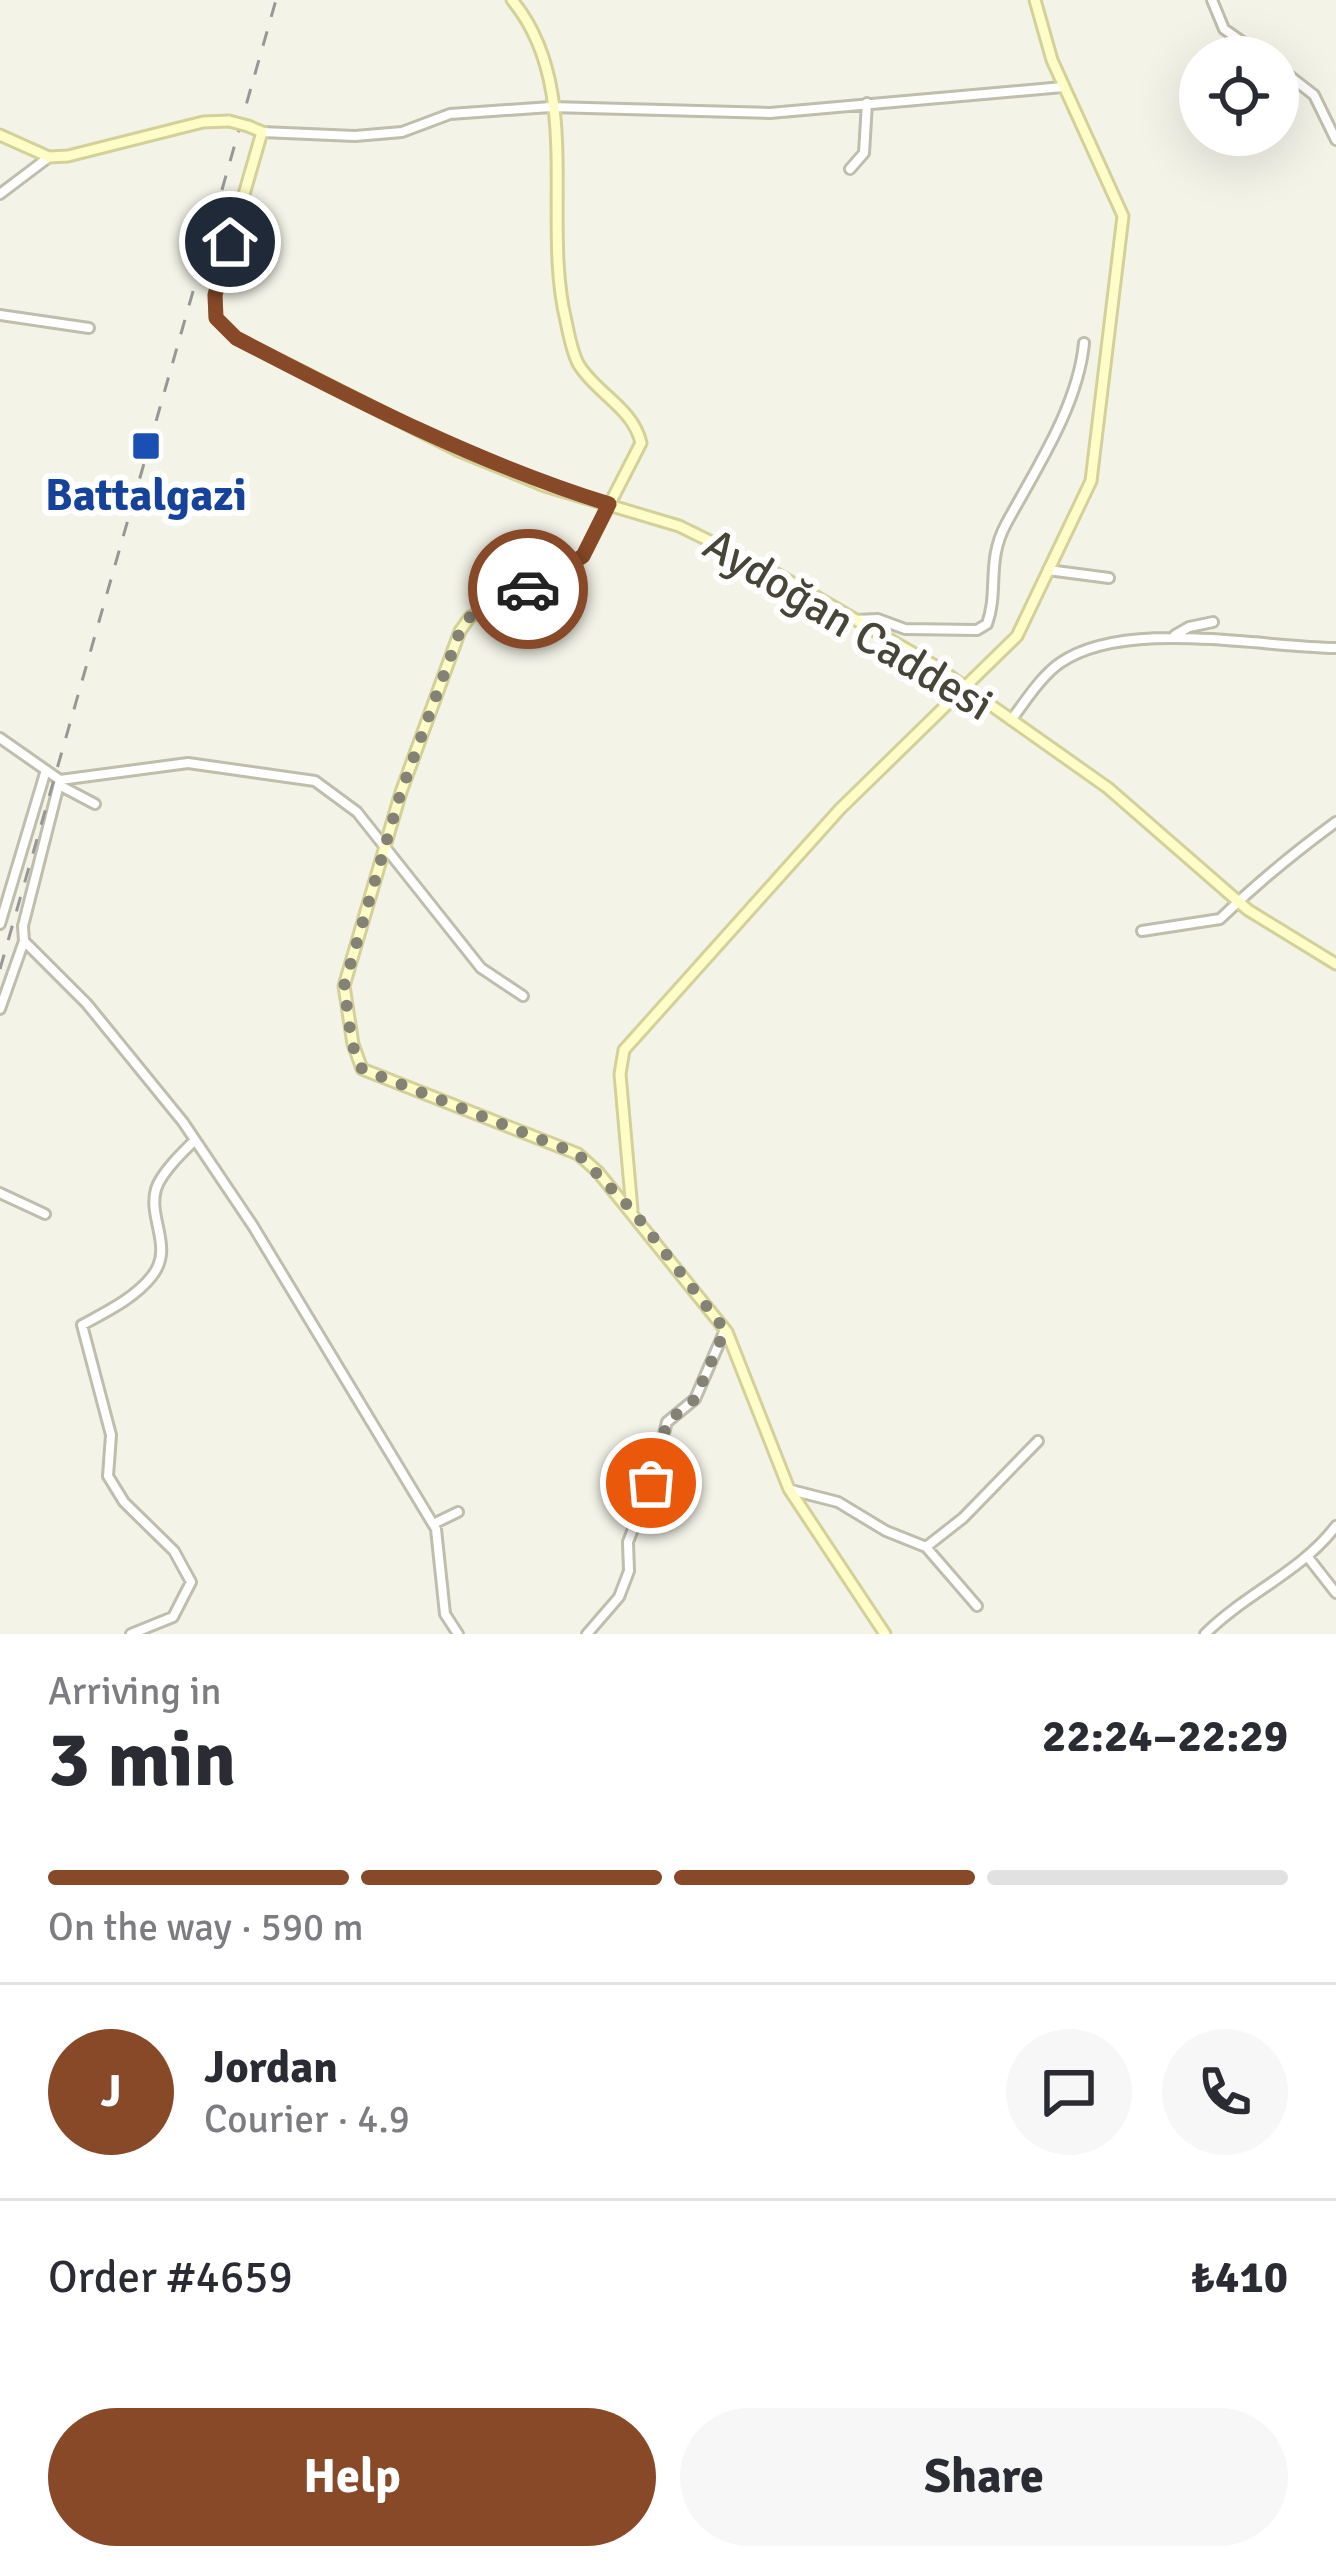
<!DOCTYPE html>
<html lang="en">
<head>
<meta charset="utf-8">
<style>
  body { margin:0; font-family:Signika,sans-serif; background:#f7f7f7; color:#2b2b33; height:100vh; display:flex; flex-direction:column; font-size:45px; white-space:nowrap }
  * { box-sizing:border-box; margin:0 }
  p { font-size:39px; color:#7c7c81 }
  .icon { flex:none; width:66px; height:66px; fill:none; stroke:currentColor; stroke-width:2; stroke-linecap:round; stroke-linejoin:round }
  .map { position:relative; height:1634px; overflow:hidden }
  .drawer { display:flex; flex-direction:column; background:#fff; flex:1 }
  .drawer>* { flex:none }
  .tools { position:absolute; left:1179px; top:36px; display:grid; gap:24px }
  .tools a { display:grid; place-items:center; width:120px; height:120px; border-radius:50%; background:#fff; box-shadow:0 12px 48px #0002; font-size:60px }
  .pin { position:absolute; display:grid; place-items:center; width:102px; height:102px; color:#fff; margin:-51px; border:6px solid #fff; border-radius:50%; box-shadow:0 3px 12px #0007 }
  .courier { position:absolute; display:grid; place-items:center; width:120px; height:120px; margin:-60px; border:9px solid #874928; border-radius:50%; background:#fff; color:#222; box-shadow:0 3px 15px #0007 }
  .headline em { font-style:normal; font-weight:800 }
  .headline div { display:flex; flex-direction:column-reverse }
  .headline { display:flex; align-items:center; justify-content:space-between; height:204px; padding:0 48px }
  h1 { font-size:78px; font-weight:800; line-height:90px }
  .bar { display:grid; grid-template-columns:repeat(4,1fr); gap:18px 12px; align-content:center; height:144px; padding:0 48px }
  .bar i { height:15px; border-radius:9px; background:#e1e1e2 }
  .bar .current { background:#874928 }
  .bar p { grid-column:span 4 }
  .line { display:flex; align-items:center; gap:30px; padding:0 48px; border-top:3px solid #e1e1e2 }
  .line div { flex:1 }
  .round { display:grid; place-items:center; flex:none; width:126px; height:126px; border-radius:63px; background:#f7f7f7 }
  .cta { display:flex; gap:24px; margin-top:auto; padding:24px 48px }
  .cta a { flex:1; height:138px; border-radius:72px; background:#874928; color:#fff; font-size:48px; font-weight:800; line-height:138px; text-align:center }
  .cta a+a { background:#f7f7f7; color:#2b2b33 }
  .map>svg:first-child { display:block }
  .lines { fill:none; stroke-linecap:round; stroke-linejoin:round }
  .street-casing { stroke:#bfbdab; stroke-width:14 }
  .secondary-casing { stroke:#d3d199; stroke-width:15 }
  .street { stroke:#fff; stroke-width:8 }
  .secondary { stroke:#fefdc8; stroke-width:9 }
  .rail { stroke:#979797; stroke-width:3; stroke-dasharray:15 15; stroke-linecap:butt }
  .secondary-bridge-casing { stroke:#d3d199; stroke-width:15; stroke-linecap:butt }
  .secondary-bridge { stroke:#fefdc8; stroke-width:9 }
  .done { stroke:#848275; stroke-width:12; stroke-dasharray:0 21.6 }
  .route { stroke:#874928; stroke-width:15 }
  .transit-dot { fill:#1a4fb4; stroke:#fff; stroke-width:4.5 }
  .labels { text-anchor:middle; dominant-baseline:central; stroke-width:12; stroke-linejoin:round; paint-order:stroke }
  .transit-label { font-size:45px; font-weight:bold; fill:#164399; stroke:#fff }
  .street-label { font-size:45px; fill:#474537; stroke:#fff }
</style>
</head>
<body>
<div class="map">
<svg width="1336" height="1634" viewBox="0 0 1336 1634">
  <rect width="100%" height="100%" fill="#f4f3e8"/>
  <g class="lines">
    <defs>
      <path id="street" d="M1212 0 1224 29 1264 57
        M1278 67 1314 95 1336 140
        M262 132 355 136 402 132 450 114 551 107 770 113 1063 87
        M850 169 864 153 867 103
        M0 194 49 157
        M0 315 89 328
        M1048 570 1109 578
        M856 620 878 619 905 629 977 630 987 624C999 591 986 561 1006 524 1036 469 1078 406 1084 343
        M1175 635 1189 627 1213 622
        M1011 720C1025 702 1041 676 1060 663 1125 618 1258 647 1336 648
        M0 738 60 780 23 926 24 941 87 1004 183 1122 253 1226 436 1529 445 1614 458 1634
        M60 780 188 763 315 781 357 812 481 968 523 996
        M59 785 95 804
        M0 924 46 770
        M1142 931 1220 919C1255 885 1295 852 1336 822
        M0 1009 24 941
        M0 1193 45 1214
        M791 1490 838 1502 886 1531 926 1547 977 1606
        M433 1524 458 1512
        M926 1547 963 1518 1038 1441
        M1307 1556 1336 1593
        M131 1634 173 1617 191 1582 174 1551 124 1502 108 1476 111 1435 82 1325C106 1312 135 1298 152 1276 176 1246 144 1215 158 1184 166 1168 182 1153 195 1140
        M587 1634 619 1597 629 1571 628 1542 651 1482 667 1422 695 1399 725 1330
        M1205 1634C1246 1593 1301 1572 1336 1526"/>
      <path id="secondary" d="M512 0C585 88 541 219 566 321 569 335 572 353 579 365 597 394 633 408 641 443L583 556 564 571 470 617 460 631 401 792 344 986 353 1044 362 1069 578 1154 598 1172 727 1332 789 1489 885 1634
        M248 126 262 132 215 295 216 318 236 338 459 451 545 486 679 526 777 574 937 667 1108 788 1248 910 1336 964
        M0 135 49 157 68 156 203 122 229 121
        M632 1210 620 1074 624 1050 840 809 1017 636 1091 481 1123 216 1052 60 1035 0"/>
    </defs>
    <use href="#street" class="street-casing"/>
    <use href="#secondary" class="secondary-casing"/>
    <use href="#street" class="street"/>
    <use href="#secondary" class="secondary"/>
    <path class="rail" d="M0 969 276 0"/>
    <defs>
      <path id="secondary-bridge" d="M229 121 248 126"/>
    </defs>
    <use href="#secondary-bridge" class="secondary-bridge-casing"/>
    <use href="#secondary-bridge" class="secondary-bridge"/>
  </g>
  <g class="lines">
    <path class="done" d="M528 589 470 617 460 631 401 792 344 986 352 1044 362 1069 578 1154 632 1210 725 1330 695 1399 667 1422 651 1483"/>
    <path class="route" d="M230 242 215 295 216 318 236 338C359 402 477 463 609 504L583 556 528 589"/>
  </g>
  <rect class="transit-dot" x="131" y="431" width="30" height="30" rx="6"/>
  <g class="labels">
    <g class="transit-label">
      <text x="146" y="495">Battalgazi</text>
    </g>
    <g class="street-label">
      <text transform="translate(848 625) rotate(31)">Aydoğan Caddesi</text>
    </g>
  </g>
</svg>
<div class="tools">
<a><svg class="icon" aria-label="locate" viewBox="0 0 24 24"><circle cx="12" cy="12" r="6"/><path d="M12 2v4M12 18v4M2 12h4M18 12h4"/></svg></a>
</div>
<div class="pin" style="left:651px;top:1483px;background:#ea580c"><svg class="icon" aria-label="bag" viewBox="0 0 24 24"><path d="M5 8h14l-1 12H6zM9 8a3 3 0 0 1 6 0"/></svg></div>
<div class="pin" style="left:230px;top:242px;background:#1f2937"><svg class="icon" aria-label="home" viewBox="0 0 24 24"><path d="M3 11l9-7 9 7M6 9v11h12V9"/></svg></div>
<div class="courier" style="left:528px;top:589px"><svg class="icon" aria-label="car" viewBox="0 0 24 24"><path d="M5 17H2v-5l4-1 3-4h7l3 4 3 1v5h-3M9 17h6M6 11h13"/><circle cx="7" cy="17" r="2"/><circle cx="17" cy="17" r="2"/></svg></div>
</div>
<section class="drawer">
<div class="headline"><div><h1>3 min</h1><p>Arriving in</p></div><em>22:24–22:29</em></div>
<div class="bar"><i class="current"></i><i class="current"></i><i class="current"></i><i></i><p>On the way · 590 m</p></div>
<div class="line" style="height:216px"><b class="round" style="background:#874928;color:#fff">J</b><div><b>Jordan</b><p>Courier · 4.9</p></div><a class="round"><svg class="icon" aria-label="chat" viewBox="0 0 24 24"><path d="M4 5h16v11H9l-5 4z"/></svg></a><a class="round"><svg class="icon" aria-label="phone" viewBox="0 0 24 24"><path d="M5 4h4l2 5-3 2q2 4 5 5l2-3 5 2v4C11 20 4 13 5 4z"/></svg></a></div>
<div class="line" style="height:156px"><div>Order #4659</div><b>₺410</b></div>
<div class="cta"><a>Help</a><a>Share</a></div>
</section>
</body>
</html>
